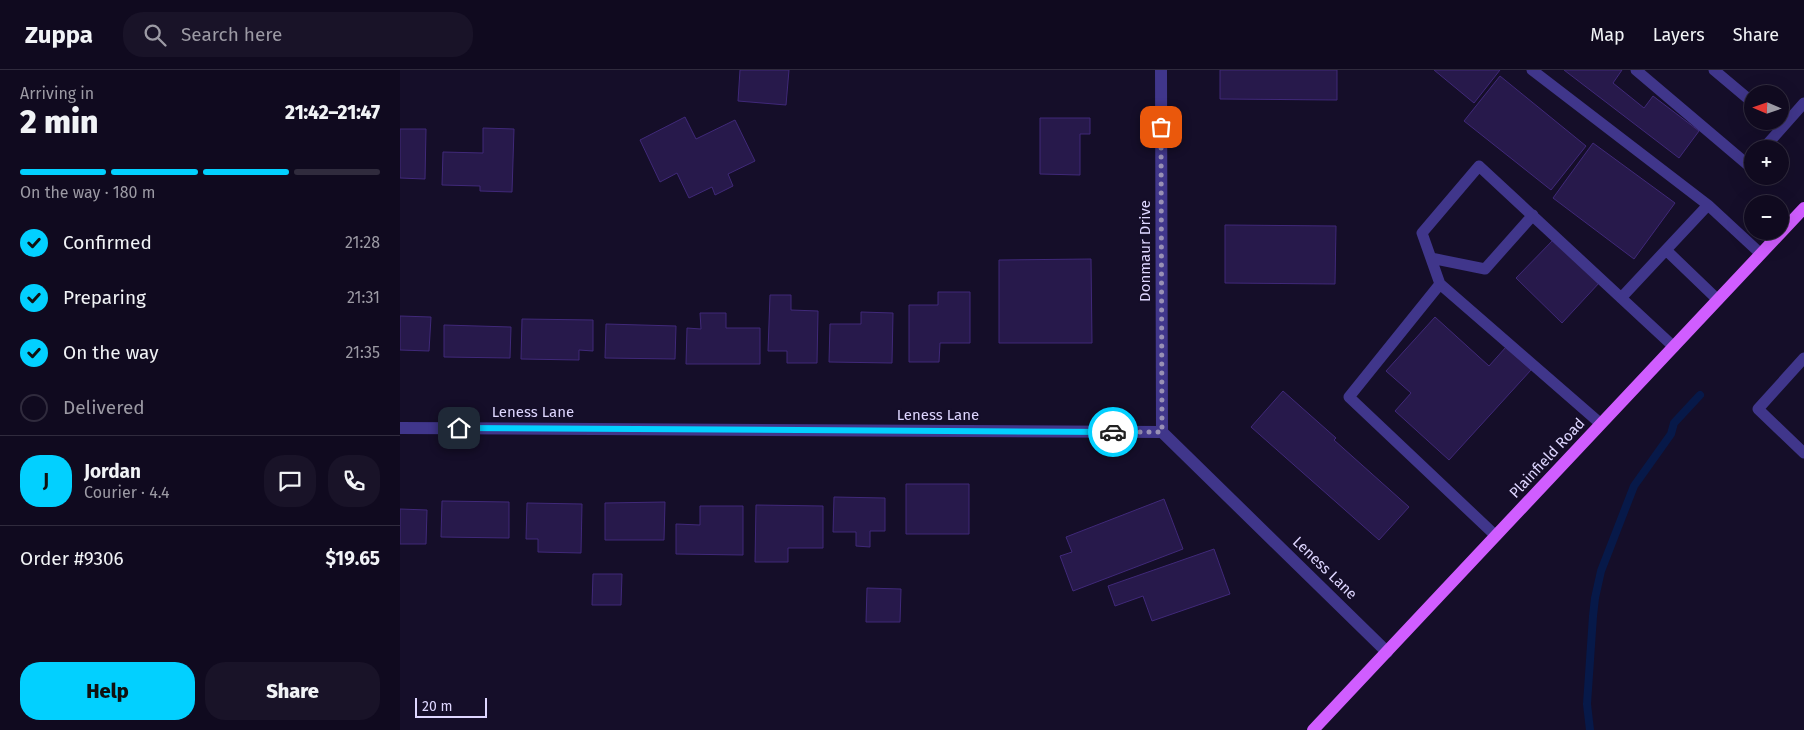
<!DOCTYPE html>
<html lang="en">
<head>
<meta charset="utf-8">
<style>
  body { margin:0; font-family:"Fira Sans",sans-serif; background:#191328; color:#f1f3f6; height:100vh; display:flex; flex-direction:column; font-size:19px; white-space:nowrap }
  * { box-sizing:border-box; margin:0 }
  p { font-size:16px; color:#9c9aa4 }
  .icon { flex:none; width:28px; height:28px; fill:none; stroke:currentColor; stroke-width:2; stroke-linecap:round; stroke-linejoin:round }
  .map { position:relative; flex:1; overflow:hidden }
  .details { display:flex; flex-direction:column; background:#100a1f; width:400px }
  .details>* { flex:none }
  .needle { width:32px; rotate:272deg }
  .buttons { position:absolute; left:1344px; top:15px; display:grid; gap:10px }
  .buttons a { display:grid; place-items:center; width:45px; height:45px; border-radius:50%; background:#100a1f; box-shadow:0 5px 20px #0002,0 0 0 1px #302b3d; font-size:25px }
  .scale { position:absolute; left:15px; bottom:12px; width:72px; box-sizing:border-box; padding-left:5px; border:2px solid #ded6ff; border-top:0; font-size:14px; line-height:18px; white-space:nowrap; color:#ded6ff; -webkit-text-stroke:4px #150e29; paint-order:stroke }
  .pin { position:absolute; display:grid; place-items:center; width:42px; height:42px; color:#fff; margin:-21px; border-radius:10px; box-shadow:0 2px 8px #0006 }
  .courier { position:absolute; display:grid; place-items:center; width:50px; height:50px; margin:-25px; border:4px solid #02d0ff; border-radius:50%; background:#fff; color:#222; box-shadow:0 1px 6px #0007 }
  .headline em { font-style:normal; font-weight:800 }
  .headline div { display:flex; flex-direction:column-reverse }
  .headline { display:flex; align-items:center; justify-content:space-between; height:85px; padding:0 20px }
  h1 { font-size:32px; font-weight:800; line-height:38px }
  .bar { display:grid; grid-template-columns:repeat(4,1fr); gap:8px 5px; align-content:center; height:60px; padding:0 20px }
  .bar i { height:6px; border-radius:4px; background:#302b3d }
  .bar .on { background:#02d0ff }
  .bar p { grid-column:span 4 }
  .line { display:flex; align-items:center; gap:12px; padding:0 20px; border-top:1px solid #302b3d }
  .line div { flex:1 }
  .round { display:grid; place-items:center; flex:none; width:52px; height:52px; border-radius:20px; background:#191328 }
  ol { padding:0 20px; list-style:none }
  li { display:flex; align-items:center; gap:15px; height:55px }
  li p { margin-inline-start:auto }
  li .icon { padding:5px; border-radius:50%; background:#02d0ff; color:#111; stroke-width:4 }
  li:last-child { color:#9c9aa4 }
  li i { width:28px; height:28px; border:2px solid #302b3d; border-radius:50% }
  .cta { display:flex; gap:10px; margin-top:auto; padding:10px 20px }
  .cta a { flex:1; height:58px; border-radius:20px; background:#02d0ff; color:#111; font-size:20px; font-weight:800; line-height:58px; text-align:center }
  .cta a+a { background:#191328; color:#f1f3f6 }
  header { display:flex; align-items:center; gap:30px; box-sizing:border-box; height:70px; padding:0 25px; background:#100a1f; border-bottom:1px solid #302b3d }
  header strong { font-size:24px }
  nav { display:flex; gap:28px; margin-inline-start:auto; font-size:18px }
  .search { width:350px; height:45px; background:#191328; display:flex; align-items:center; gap:12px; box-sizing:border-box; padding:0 18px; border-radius:20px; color:#9c9aa4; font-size:19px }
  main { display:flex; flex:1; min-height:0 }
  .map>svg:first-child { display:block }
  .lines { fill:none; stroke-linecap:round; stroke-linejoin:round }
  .stream { stroke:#071949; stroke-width:8 }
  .building { fill:#27194b; stroke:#402979 }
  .lane { stroke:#40368b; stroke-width:11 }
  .street { stroke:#40368b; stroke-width:12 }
  .primary { stroke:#d05dff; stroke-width:12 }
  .done { stroke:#9890b4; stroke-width:5; stroke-dasharray:0 9 }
  .route { stroke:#02d0ff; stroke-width:6 }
  .labels { text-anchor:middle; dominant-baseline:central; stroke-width:4; stroke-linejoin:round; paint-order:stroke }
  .street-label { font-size:15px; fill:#ded6ff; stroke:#150e29 }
</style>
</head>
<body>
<header>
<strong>Zuppa</strong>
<div class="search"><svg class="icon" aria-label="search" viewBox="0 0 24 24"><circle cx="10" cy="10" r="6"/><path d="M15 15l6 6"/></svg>Search here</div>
<nav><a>Map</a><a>Layers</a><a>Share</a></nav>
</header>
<main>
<section class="details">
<div class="headline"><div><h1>2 min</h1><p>Arriving in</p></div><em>21:42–21:47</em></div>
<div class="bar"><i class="on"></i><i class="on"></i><i class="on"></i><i></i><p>On the way · 180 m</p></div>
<ol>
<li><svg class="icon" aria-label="check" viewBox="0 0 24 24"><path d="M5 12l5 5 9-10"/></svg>Confirmed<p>21:28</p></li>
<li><svg class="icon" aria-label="check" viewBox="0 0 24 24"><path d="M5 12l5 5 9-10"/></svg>Preparing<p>21:31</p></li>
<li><svg class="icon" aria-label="check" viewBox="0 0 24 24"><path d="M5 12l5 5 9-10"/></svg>On the way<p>21:35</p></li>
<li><i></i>Delivered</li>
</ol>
<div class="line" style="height:90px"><b class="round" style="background:#02d0ff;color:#111">J</b><div><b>Jordan</b><p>Courier · 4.4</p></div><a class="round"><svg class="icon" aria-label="chat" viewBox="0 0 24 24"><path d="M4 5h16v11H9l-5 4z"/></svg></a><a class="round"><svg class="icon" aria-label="phone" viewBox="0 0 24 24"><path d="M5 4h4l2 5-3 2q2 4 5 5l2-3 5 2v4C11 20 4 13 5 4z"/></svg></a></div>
<div class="line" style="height:65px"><div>Order #9306</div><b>$19.65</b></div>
<div class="cta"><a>Help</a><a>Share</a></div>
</section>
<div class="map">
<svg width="1404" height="660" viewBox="0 0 1404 660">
  <rect width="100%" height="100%" fill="#150e29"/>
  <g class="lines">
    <path class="stream" d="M1190 660 1187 634 1193 546 1195 528 1201 501 1234 416 1271 364 1274 353 1300 325"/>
  </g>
  <path class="building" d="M340 0H389L386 35 338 31Z
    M820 0H937V30L820 29Z
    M1034 0H1100L1074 33Z
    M1164 0H1222L1213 13 1244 38 1253 26 1299 61 1279 88Z
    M1100 6 1186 76 1151 120 1064 51Z
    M285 47 296 69 335 50 355 91 328 104 333 116 315 125 312 117 289 128 277 103 260 112 240 70Z
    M640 48H690V64H680V105L640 104Z
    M83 58 114 59 112 122 80 121V116L42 115 43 82 83 83Z
    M0 59H26L25 109 0 108Z
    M1193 73 1275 133 1234 189 1153 128Z
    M825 155 936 156 935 214 825 213Z
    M1155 168 1200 212 1162 253 1116 208Z
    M691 189 692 273H599V190Z
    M538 222H570V273H540L539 292H509V235H538Z
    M370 225H391V240L418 241 417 293H387V281H368Z
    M461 242 493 243 492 293 429 292 430 254H461Z
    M300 243H326V258H360V294H286L287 258 301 259Z
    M0 246 31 247 29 281 0 280Z
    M1035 247 1089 296 1106 277 1131 300 1049 390 995 341 1011 323 986 301Z
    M122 249 193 250V281L179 280V290L121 289Z
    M206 254 276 256 275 289 205 288Z
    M44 255 111 257 110 288 44 287Z
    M883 321 936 368 934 370 1009 437 979 470 851 357Z
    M506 414H569V464H506Z
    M434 427 485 428V461H470V477L456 476V462H433Z
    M764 429 783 479 673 521 660 486 672 482 666 467Z
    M42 431 109 432V468L41 467Z
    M265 432 264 470H205V433Z
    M127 433 182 434 181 483 138 482V469H126Z
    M356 435 423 436V478H388V492H355Z
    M300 436H343V485L276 484V454L300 455Z
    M0 439 27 440 26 474H0Z
    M814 479 830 524 752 551 743 526 715 536 708 516Z
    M193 504H222L221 535H192Z
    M467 518 501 519 500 552H466Z"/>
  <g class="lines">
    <path class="lane" d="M1132 0 1308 135 1361 184
      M1236 0 1348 95 1352 91
      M1314 0 1352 32
      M1363 79 1404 33
      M1266 180 1318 230
      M1031 188 1085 199 1133 145
      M1040 214 1022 163 1079 96 1274 277
      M1221 228 1308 135
      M1404 288 1358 339 1404 383
      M1096 466 949 327 1040 214 1201 354"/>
    <path class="street" d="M761 0 762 362
      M0 358 762 362 987 582"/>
    <path class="primary" d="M913 660 1404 138"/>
  </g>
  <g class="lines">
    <path class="done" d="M713 362H762L761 57"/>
    <path class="route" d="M59 358 713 362"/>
  </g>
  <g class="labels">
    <g class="street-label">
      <text transform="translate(745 181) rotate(-90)">Donmaur Drive</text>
      <text x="133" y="342">Leness Lane</text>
      <text x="538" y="345">Leness Lane</text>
      <text transform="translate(1147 388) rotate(-47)">Plainfield Road</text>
      <text transform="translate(925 498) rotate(44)">Leness Lane</text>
    </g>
  </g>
</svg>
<div class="buttons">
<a><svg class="needle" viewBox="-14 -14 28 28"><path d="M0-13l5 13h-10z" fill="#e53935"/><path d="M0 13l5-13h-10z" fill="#9c9aa4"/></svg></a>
<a>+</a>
<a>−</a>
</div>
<div class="scale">20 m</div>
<div class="pin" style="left:761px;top:57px;background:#ea580c"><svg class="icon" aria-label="bag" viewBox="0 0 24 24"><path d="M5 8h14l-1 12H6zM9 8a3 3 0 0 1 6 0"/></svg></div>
<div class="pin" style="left:59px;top:358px;background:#1f2937"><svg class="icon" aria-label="home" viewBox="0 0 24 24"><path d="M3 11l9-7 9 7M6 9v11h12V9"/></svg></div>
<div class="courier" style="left:713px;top:362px"><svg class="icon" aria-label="car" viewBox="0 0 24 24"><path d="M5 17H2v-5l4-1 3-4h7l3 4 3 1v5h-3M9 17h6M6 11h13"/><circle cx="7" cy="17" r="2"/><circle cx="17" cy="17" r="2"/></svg></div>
</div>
</main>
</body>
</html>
